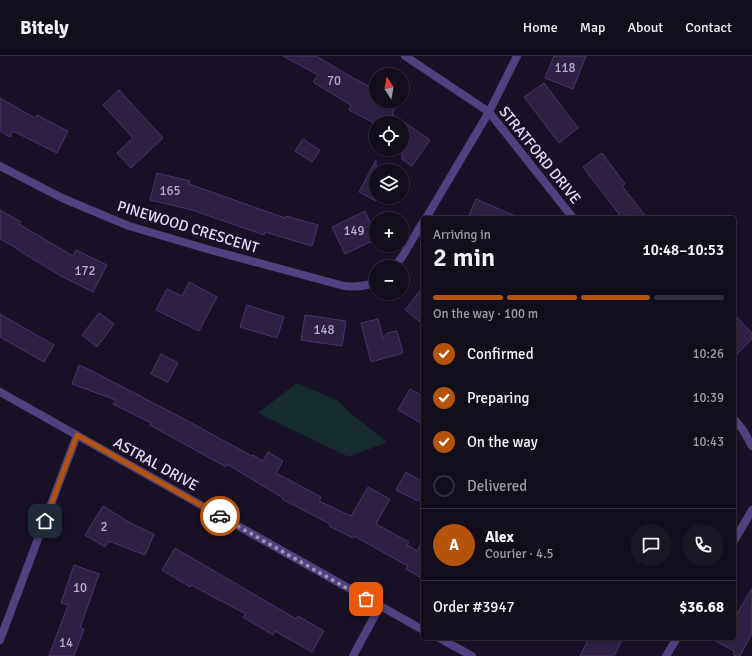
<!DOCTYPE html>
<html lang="en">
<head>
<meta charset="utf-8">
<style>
  body { margin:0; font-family:Signika,sans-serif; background:#1c1725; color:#f1f3f6; height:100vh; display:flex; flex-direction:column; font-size:15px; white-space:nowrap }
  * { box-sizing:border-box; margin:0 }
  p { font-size:13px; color:#9d9ca3 }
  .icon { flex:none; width:22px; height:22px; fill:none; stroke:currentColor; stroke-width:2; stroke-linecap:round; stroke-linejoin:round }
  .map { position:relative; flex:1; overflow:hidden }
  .details { position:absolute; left:421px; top:160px; width:315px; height:424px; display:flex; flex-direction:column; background:#130e1c; border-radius:4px; box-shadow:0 1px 3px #0004,0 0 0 1px #322e3b }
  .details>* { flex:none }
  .needle { width:26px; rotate:349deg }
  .buttons { position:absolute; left:369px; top:12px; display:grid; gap:8px }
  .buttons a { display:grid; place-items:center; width:40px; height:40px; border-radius:50%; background:#130e1c; box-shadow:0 1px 3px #0004,0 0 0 1px #322e3b; font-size:20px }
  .pin { position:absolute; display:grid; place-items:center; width:34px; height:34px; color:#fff; margin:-17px; border-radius:8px; box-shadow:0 2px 6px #0006 }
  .courier { position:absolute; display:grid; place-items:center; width:40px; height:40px; margin:-20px; border:3px solid #b45309; border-radius:50%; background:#fff; color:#222; box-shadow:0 1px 5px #0007 }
  .headline em { font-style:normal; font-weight:600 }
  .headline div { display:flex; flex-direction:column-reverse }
  .headline { display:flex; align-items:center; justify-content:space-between; height:68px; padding:0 12px }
  h1 { font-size:26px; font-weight:600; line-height:30px }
  .bar { display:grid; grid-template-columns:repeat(4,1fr); gap:6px 4px; align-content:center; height:48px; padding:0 12px }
  .bar i { height:5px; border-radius:3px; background:#322e3b }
  .bar .on { background:#b45309 }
  .bar p { grid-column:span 4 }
  .line { display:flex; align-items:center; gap:10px; padding:0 12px; border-top:1px solid #322e3b }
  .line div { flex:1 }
  .round { display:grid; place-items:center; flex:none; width:42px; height:42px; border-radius:21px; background:#1c1725 }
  ol { padding:0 12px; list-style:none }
  li { display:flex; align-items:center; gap:12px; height:44px }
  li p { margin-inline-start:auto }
  li .icon { padding:4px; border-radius:50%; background:#b45309; color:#fff; stroke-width:4 }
  li:last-child { color:#9d9ca3 }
  li i { width:22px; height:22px; border:2px solid #322e3b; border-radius:50% }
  header { display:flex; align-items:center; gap:24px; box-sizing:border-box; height:56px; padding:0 20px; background:#130e1c; border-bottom:1px solid #322e3b }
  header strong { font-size:19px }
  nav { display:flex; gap:22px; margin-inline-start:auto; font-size:14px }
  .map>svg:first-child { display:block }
  .green { fill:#162c2f }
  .building { fill:#2e2045; stroke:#4a346f }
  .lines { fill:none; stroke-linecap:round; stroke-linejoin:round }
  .minor { stroke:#504280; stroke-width:8 }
  .done { stroke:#9d95b0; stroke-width:4; stroke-dasharray:0 7.2 }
  .route { stroke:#b45309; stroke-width:5 }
  .labels { text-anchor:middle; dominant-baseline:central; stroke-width:3; stroke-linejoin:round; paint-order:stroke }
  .number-label { font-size:13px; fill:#b6acce }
  .street-label { font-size:15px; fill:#e4dbfb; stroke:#191226 }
</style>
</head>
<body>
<header>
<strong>Bitely</strong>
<nav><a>Home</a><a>Map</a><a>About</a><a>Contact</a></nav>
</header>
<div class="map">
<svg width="752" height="600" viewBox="0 0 752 600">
  <rect width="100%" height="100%" fill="#191226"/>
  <path class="green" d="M297 327 338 345 349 356 387 386 349 401 278 367 258 357Z"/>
  <path class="building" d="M283 0H316L353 22 376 34V45H399L392 58 430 84 412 110 402 103V67H374L349 54 351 49 313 26 318 19Z
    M554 0H586L573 33 545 22Z
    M544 27 578 72 559 87 524 41Z
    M119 34 163 82 131 112 117 97 133 82 103 49Z
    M0 42 35 62 37 59 68 75 57 97 13 75 10 81 0 75Z
    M303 83 320 94 312 106 295 95Z
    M602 97 625 128 622 130 647 162H622L583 111Z
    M376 104V145L359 136Z
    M157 117 190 125 189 128 285 162 286 160 318 169 312 190 265 176 264 179 192 154 150 144Z
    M476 143 520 162H468Z
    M0 154 21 166 19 168 73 200 76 194 107 209 93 236 61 220 18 194V193L0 183Z
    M365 155 376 179V183L345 198 332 171Z
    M189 226 217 241 199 275 156 254 167 233 182 240Z
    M423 231V268L405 254Z
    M247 249 284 261 277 282 240 271Z
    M99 257 114 268 97 291 82 279Z
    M0 258 54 289 44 306 0 281Z
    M734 258 752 277V283L734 301Z
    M305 259 346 265 342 290 301 284Z
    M378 263 383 282 387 277 397 275 403 297 371 306 361 267Z
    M161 298 178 307 168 326 151 318Z
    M79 309 90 314 184 363 252 400 253 399 263 405 268 396 283 405 276 417 321 441 319 445 351 460 368 431 390 443 376 468 409 486 407 489 417 495 423 484V523L406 513 408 510 354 480 353 482 329 470 330 468 282 443 283 442 227 408 226 411 150 369 151 367 113 348 116 344 72 328Z
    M410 333 423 340V368L398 354Z
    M406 416 423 426V436L418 445 396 434Z
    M103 450 134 469 154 478 145 499 109 485 105 491 85 479Z
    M175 492 296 563 298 560 324 575 312 596 275 575 273 579 243 561 246 558 191 529 190 531 162 514Z
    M74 509 99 518 80 572 84 573 74 600H49L68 549 61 547Z
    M752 532V577L740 600H734V595L710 582H734V563Z
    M589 582H623L614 600H580Z"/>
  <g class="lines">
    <path class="minor" d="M405 0 489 56 573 162
      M0 110 62 142 129 170 207 193 344 230C355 231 365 231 376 226
      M426 162 489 56 517 0
      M394 211 402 201 423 166
      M0 336 423 574
      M734 363 743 374 752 390
      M734 485 752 454
      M439 582 472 600
      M0 584 77 379
      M353 600 380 550
      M666 600 677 582"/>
  </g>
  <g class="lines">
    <path class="done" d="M220 460 366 543"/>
    <path class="route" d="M45 465 77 379 220 460"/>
  </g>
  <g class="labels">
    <g class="number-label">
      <text x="565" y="12">118</text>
      <text x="334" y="25">70</text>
      <text x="170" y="135">165</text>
      <text x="354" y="175">149</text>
      <text x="85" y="215">172</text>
      <text x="324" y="274">148</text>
      <text x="104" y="471">2</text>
      <text x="80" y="532">10</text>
      <text x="66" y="587">14</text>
    </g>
    <g class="street-label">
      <text transform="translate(540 99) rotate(51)">STRATFORD DRIVE</text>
      <text transform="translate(188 171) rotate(17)">PINEWOOD CRESCENT</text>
      <text transform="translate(156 408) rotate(29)">ASTRAL DRIVE</text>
    </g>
  </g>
</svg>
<div class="buttons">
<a><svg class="needle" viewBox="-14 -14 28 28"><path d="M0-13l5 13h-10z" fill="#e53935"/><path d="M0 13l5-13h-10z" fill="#9d9ca3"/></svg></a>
<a><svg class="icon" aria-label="locate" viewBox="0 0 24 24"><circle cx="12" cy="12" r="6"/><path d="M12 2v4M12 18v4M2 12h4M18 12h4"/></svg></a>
<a><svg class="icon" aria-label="layers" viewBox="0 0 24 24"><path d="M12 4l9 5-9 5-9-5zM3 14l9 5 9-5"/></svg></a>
<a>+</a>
<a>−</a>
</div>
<div class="pin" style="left:366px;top:543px;background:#ea580c"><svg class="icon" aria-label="bag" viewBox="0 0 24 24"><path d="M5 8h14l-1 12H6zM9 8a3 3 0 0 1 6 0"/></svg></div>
<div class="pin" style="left:45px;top:465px;background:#1f2937"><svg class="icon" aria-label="home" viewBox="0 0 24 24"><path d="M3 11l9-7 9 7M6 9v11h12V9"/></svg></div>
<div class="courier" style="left:220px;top:460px"><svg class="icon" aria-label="car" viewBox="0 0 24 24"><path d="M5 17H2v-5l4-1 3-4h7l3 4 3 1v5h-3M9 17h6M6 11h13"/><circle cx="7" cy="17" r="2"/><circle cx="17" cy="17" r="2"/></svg></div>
<section class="details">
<div class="headline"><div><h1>2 min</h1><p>Arriving in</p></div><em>10:48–10:53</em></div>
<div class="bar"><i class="on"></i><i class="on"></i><i class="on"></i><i></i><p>On the way · 100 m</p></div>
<ol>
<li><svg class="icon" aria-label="check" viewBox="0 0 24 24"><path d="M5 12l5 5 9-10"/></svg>Confirmed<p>10:26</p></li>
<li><svg class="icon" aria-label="check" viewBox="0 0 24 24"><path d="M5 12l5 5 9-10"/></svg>Preparing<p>10:39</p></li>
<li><svg class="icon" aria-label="check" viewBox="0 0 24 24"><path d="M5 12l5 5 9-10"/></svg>On the way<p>10:43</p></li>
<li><i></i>Delivered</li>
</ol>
<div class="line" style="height:72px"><b class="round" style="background:#b45309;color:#fff">A</b><div><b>Alex</b><p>Courier · 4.5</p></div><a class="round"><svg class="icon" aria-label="chat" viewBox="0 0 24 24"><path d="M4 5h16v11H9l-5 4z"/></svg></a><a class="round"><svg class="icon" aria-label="phone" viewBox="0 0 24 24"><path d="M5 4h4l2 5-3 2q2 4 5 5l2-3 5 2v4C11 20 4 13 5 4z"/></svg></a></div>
<div class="line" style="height:52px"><div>Order #3947</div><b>$36.68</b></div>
</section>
</div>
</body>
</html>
